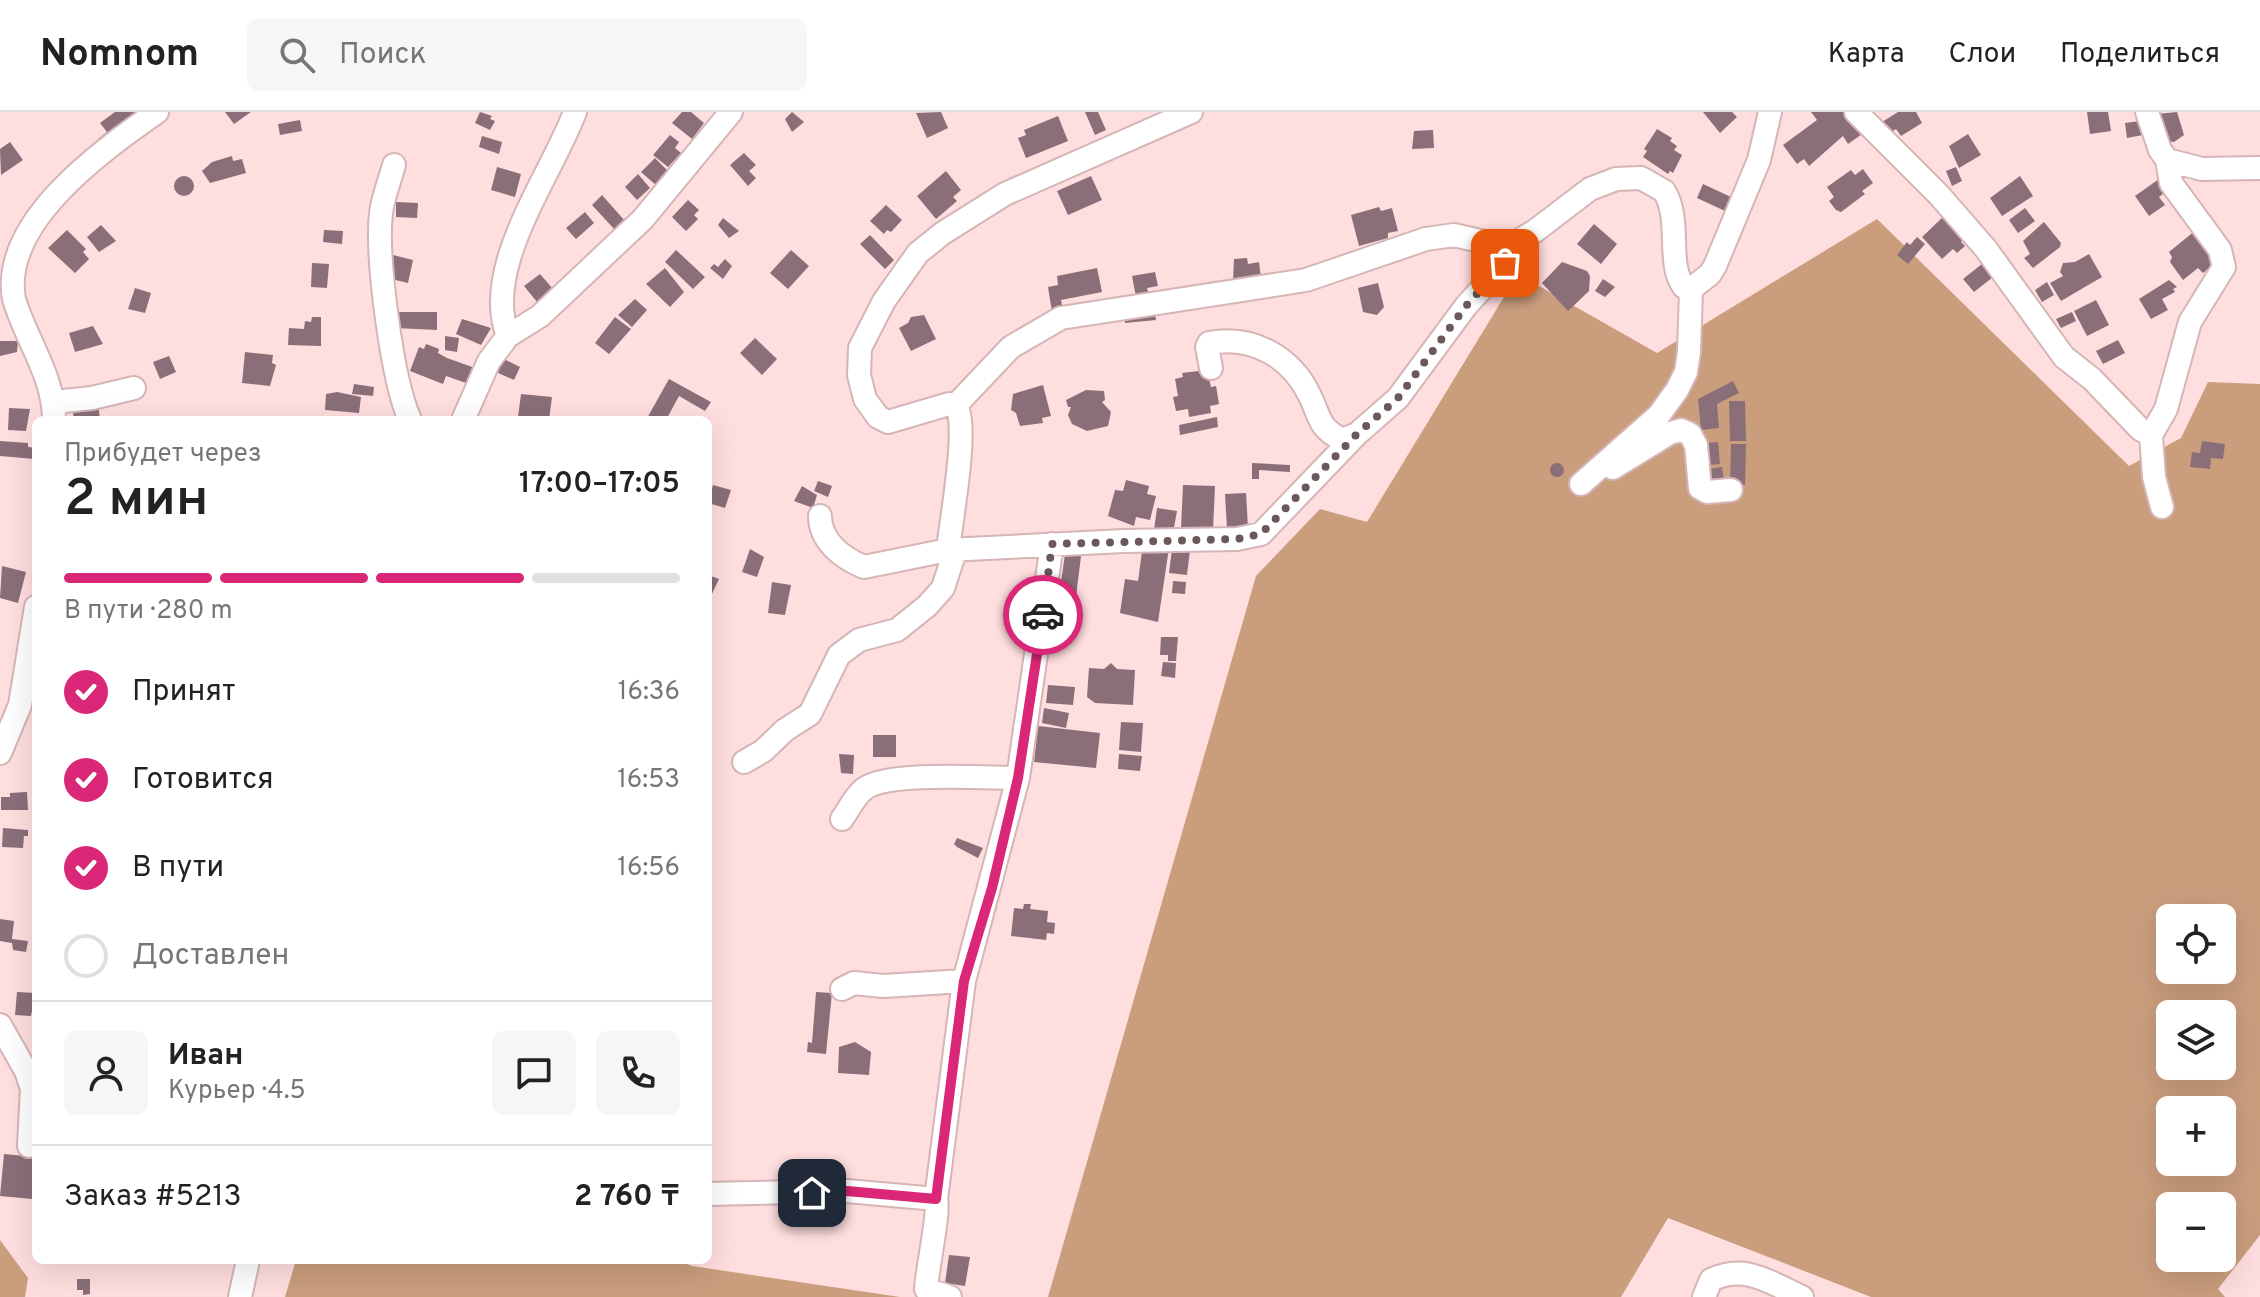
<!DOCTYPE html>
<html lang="ru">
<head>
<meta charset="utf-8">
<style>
  body { margin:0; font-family:Overpass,sans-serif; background:#f6f6f6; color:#222; height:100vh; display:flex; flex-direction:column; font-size:30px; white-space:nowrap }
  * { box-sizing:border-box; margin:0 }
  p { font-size:26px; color:#767676 }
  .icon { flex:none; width:44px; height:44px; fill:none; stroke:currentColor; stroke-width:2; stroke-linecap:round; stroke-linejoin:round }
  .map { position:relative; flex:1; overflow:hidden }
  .side { position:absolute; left:32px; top:304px; width:680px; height:848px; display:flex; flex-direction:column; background:#fff; border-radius:12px; box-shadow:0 8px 32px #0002 }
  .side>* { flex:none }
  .tools { position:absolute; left:2156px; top:792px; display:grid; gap:16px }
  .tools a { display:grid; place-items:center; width:80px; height:80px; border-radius:12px; background:#fff; box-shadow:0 8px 32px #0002; font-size:40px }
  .pin { position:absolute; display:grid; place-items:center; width:68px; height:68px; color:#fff; margin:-34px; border-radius:16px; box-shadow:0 4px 12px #0006 }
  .courier { position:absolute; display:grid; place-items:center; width:80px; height:80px; margin:-40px; border:6px solid #db2777; border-radius:50%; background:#fff; color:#222; box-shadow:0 2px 10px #0007 }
  .summary em { font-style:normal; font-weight:600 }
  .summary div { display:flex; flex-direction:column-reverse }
  .summary { display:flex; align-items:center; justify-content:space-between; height:136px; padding:0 32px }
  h1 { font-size:52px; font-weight:600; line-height:60px }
  .bar { display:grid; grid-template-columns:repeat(4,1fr); gap:12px 8px; align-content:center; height:96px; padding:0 32px }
  .bar i { height:10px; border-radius:6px; background:#e0e0e0 }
  .bar .selected { background:#db2777 }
  .bar p { grid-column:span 4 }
  .line { display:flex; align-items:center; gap:20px; padding:0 32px; border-top:2px solid #e0e0e0 }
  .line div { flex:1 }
  .round { display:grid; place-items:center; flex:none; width:84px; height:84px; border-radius:12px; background:#f6f6f6 }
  ol { padding:0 32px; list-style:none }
  li { display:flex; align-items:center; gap:24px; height:88px }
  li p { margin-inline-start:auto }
  li .icon { padding:8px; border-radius:50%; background:#db2777; color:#fff; stroke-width:4 }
  li:last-child { color:#767676 }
  li i { width:44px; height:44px; border:4px solid #e0e0e0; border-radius:50% }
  header { display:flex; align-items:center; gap:48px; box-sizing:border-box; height:112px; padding:0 40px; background:#fff; border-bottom:2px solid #e0e0e0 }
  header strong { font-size:38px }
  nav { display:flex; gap:44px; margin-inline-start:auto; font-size:28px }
  .search { width:560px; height:72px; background:#f6f6f6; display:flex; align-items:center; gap:20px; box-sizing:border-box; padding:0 28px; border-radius:12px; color:#767676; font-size:30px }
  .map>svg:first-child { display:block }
  .forest { fill:#ca9e7d; fill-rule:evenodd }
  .building { fill:#8a6f79 }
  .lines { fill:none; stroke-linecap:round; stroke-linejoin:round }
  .minor-casing { stroke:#d5b5b6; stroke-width:26 }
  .minor { stroke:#fff; stroke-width:22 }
  .done { stroke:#6b5859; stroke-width:8; stroke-dasharray:0 14.4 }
  .route { stroke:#db2777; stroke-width:10 }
</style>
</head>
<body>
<header>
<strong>Nomnom</strong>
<div class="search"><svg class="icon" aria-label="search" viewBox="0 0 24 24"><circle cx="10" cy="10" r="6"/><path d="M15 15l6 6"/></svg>Поиск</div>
<nav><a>Карта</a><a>Слои</a><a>Поделиться</a></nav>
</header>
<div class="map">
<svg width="2260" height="1185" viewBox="0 0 2260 1185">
  <rect width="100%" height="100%" fill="#ffdedf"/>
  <path class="forest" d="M1877 107 2129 354 2181 326 2208 270 2260 272V1123L2218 1177 2225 1185H1871L1668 1106 1621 1185H1048L1256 464 1320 397 1367 410 1518 162 1657 241ZM2170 806H2222V858H2170ZM2170 902H2222V954H2170ZM2170 998H2222V1050H2170ZM2170 1094H2222V1146H2170Z
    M0 1128 28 1166 25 1185H0Z
    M296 1148H675L692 1154 900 1185H285Z"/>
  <path class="building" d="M115 0H134L138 5 102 33 98 27 107 20 100 11Z
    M225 0H251L234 12Z
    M480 0 492 4 490 7 495 9 490 18 475 11Z
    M682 0H691L704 11 692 27 672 11Z
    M792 0 804 10 792 20 785 7Z
    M941 0 948 16 927 26 916 1Z
    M1085 0H1098L1106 18 1095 23Z
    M1703 0H1732L1737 5 1720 21Z
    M1811 0H1850L1865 20 1848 32 1843 24 1809 54 1804 47 1797 52 1783 33 1817 8Z
    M1898 0H1916L1922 11 1901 24 1896 17 1890 21 1882 10Z
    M2087 0H2108L2111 19 2090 22Z
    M2177 0 2184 23 2174 30 2165 29 2157 2Z
    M1058 4 1068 29 1026 46 1018 26 1026 23 1024 18Z
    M300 8 302 19 280 23 278 12Z
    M2140 9 2143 23 2127 26 2125 11Z
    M1657 17 1672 26 1670 29 1677 34 1674 38 1682 43 1673 61 1670 59 1668 62 1643 45 1647 39 1644 37Z
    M1433 18 1434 36 1412 37 1414 19Z
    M1968 22 1981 43 1959 56 1949 34Z
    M670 23 679 30 675 36 681 41 668 55 653 43Z
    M482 24 502 30 499 42 479 35Z
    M10 30 23 48 1 63 0 37Z
    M744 41 756 53 749 59 756 66 748 74 730 53Z
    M232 44 233 49 242 47 246 61 210 71 202 59 212 50Z
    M655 46 670 61 657 74 641 60Z
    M497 55 521 62 515 85 491 78Z
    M1956 55 1962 69 1952 74 1946 59Z
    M1863 57 1873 71 1862 79 1865 82 1841 100 1836 98 1829 89 1834 85 1827 75 1851 58 1855 63Z
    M946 59 961 78 953 85 957 89 936 107 917 84Z
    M638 62 650 76 637 88 625 75Z
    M1091 64 1102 88 1068 103 1057 79Z
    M2020 64 2033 84 2002 104 1990 86Z
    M174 74a10 10 0 1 1 20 0a10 10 0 1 1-20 0Z
    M2159 67 2168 78 2159 85 2165 93 2149 104 2135 84Z
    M1703 72 1731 85 1725 99 1697 86Z
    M602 83 625 109 615 118 592 93Z
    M688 88 699 98 694 103 698 107 686 119 672 105Z
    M396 90 418 91 417 106 396 105Z
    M886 93 902 108 891 120 887 118 884 122 870 109Z
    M1379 95 1381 99 1392 96 1398 119 1388 121V126L1359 134 1351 103Z
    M2025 96 2035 109 2018 121 2009 108Z
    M585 100 594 111 576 127 566 116Z
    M1943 105 1964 126 1961 130 1965 134 1957 141 1953 137 1942 147 1922 125Z
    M723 106 739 119 729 126 718 113Z
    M2044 110 2061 131 2060 135 2033 156 2024 146 2030 142 2023 129Z
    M1594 112 1617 132 1601 152 1577 132Z
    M101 113 116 129 99 140 87 125Z
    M67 118 86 137 83 140 89 147 75 161 48 136Z
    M324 118 343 119 342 132 323 130Z
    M2196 118 2216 151 2203 161 2198 156 2183 168 2170 150 2172 145 2169 140Z
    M870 123 894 148 885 157 860 132Z
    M1917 125 1925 132 1908 152 1897 143 1907 130 1910 133Z
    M676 138 705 165 693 177 665 150Z
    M791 138 809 154 788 177 770 161Z
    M2089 142 2102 165 2061 189 2050 171 2063 164 2060 160 2063 151 2075 150Z
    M393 143 413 148 408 171 387 166Z
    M1247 146 1248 152 1259 150 1261 166 1233 169 1234 147Z
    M725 147 732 154 723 167 710 156 714 152 718 155Z
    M1987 148 1997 162 1974 180 1963 167Z
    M1562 150 1587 159 1590 164 1589 179 1568 199 1542 171Z
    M312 151 329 152 327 176 311 175Z
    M665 156 684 180 670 195 646 172Z
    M1097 156 1102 180 1061 188 1063 198 1052 200 1048 175 1058 173 1057 164Z
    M1155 160 1158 174 1147 176 1149 183 1136 185 1132 164Z
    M540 162 553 177 537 190 524 174Z
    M1603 167 1615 175 1605 185 1595 179Z
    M2169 168 2177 175 2173 177 2175 180 2162 187 2168 198 2151 207 2139 187Z
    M2047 170 2054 183 2042 190 2035 178Z
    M1378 171 1384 195 1377 203 1363 200 1358 176Z
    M135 176 151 181 145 201 128 197Z
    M635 187 647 198 632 215 618 203Z
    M2096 188 2109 213 2087 224 2074 199Z
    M396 200H437V218L396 216Z
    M2072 200 2076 209 2061 216 2056 207Z
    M1155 202 1156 208 1125 211 1124 206Z
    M924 203 936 227 911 239 899 216 908 211 911 205Z
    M312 205H321V234L288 233 289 216 304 217 305 209 311 210Z
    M615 205 631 217 609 242 595 231Z
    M462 207 491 216 481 233 456 222Z
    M93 214 103 232 75 240 69 221Z
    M445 224 459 226 457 240 445 238Z
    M755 226 777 247 762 263 740 241Z
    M2118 228 2125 241 2103 252 2096 239Z
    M0 229H18L17 240 0 244Z
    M426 232 439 237 438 241 447 246 475 256 469 272 446 264 443 272 410 259 419 235 424 237Z
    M245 240 273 243 272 251 276 253 270 274 242 271Z
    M169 244 176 260 160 267 153 250Z
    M502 246 520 255 514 268 496 260Z
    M1207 258 1211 275 1216 274 1219 292 1210 294 1211 301 1189 305 1188 297 1176 299 1173 285 1178 284 1175 267 1183 265 1182 261Z
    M669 267 711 290 705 299 679 284 666 308H646Z
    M1733 269 1739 281 1717 292 1719 316 1701 318 1698 287Z
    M354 272 374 275 373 284 352 282Z
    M1043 273 1051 304 1042 306 1043 311 1020 314 1016 301 1011 298 1013 282Z
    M1086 278 1104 279 1105 288 1102 290 1111 300 1108 314 1087 319 1072 312 1068 303 1071 295H1068L1066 288Z
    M337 280 361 285 359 301 325 298 326 282Z
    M521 282 552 285 549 308 518 305Z
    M1729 289H1745L1746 329H1730Z
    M98 290 100 308H74L72 293Z
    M9 296 30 297 26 319 8 318Z
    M1217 305 1218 315 1180 323 1179 313Z
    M0 329 28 331V335L36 336 35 347 0 344Z
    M2202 329 2225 332 2223 347 2211 346 2210 357 2190 355 2192 340 2200 341Z
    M1718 330 1720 352 1708 353 1706 331Z
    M1731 332H1746L1745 373 1730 372Z
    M1550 358a7 7 0 1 1 14 0a7 7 0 1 1-14 0Z
    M1252 351 1290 353V360L1259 358V367H1252Z
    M1722 355 1725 374 1711 376 1709 357Z
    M1126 368 1149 374 1147 382 1156 384 1150 408 1136 405 1134 414 1108 404 1115 378 1123 379Z
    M818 369 832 374 828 385 814 379Z
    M713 373 731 378 725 396 708 391Z
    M1183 373 1215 374 1213 418 1181 417Z
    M802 374 817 383 813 396 794 389Z
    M1246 381 1248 415 1227 416 1225 382Z
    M1157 396 1177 399 1173 421 1154 418Z
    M1143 432 1169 436 1158 510 1120 501 1125 467 1138 469Z
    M750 437 764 445 757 465 742 460Z
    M1172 437 1190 438 1187 463 1169 461Z
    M1065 442 1081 444 1074 501 1057 499Z
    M2 454 26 460 18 491 0 486Z
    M708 463 719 467 711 484 708 483Z
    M1173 469 1186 470 1185 482 1172 481Z
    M772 470 791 473 785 503 768 501Z
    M1161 525H1178L1176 549H1168V543H1160Z
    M1163 550 1176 551 1175 566 1161 564Z
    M1111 551 1117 557 1135 558 1133 593 1095 591 1087 585 1089 556 1104 557Z
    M1048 573 1075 575 1073 593 1046 591Z
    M1044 596 1069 601 1066 616 1042 611Z
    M1121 610 1143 611 1141 640 1119 638Z
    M1038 614 1100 621 1096 656 1034 650Z
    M873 623H896V645H873Z
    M839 642 854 643 853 662 841 661Z
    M1119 642 1142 644 1140 659 1118 657Z
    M27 680 28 698H1V685H10V681Z
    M3 716 28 718V724H24L23 736 2 735Z
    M957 726 983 736 978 746 957 735 954 732Z
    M1024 792H1031L1030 797 1048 799 1047 810 1055 811 1054 822 1047 821 1046 828 1011 824 1014 796 1023 797Z
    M0 807 14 809 12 827 28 829 26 840 13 838 12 831 0 829Z
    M17 880 36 881V899H32L31 904 15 903Z
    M816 880 832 881 826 942 807 940 808 930 812 931Z
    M855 930 871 940 869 963 838 961 839 935Z
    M4 1042 36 1045 32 1087 0 1084Z
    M949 1143 970 1145 965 1174 945 1171Z
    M77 1167H90V1182L83 1183V1178H77Z"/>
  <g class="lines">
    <defs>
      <path id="minor" d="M1191 0 1005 82 943 121 918 141 884 189 860 236 859 263 865 287 878 305 888 310 949 292 956 293C969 314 951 408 948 438L1123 429 1237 427 1261 422 1357 322 1398 286 1466 194 1505 151 1511 133
        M1856 0 1939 83 1986 137 2064 245 2092 267 2140 317 2151 323 2166 297 2190 210 2224 155 2220 138 2171 71 2167 48
        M2147 0 2160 38 2167 48 2202 57 2260 56
        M394 53C390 68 383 85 381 101 376 145 392 268 410 308
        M508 224 540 204 643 107 731 0
        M1211 256 1207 235 1209 231C1252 223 1291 244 1310 284 1321 307 1318 315 1342 328L1357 322
        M956 293 1011 235 1061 206 1306 168 1426 127 1454 123 1501 134 1511 133 1535 119 1590 77 1616 67 1641 66 1664 79C1682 107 1666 152 1684 175L1691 177 1710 162 1715 154 1759 48 1770 0
        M54 294 64 289 92 286 134 276
        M54 308C54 264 26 228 14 187 0 110 103 38 157 0
        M463 308 489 249 508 224C481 156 551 64 575 0
        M2151 323 2154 365 2162 395
        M1613 356 1670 321 1681 318 1690 322 1696 333 1700 376 1707 380 1731 378
        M1581 372 1659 303 1677 278 1686 260 1689 240 1691 177
        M820 404C820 429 842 446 864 455L948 438
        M0 641 20 593 36 495
        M744 650 763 639 785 618 810 602 839 543 859 528 897 518 927 494 943 476 956 436
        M842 707C849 697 855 684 864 677 887 659 987 666 1018 666
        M842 877 854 871 883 874 964 869
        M0 913 26 959 32 977 29 1034
        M708 1082 847 1079 936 1087
        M240 1185 248 1148
        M950 1185 926 1177C927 1158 940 1098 936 1087L964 869 1018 666 1052 432
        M1704 1185 1711 1168C1746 1151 1770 1171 1802 1185"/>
    </defs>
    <use href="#minor" class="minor-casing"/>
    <use href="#minor" class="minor"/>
  </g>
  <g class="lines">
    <path class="done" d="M1043 503 1052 432 1237 427 1261 422 1357 322 1398 286 1466 194 1505 151"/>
    <path class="route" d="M812 1081 847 1079 936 1087 964 869 992 776 1018 666 1043 503"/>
  </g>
</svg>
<div class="tools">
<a><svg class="icon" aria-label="locate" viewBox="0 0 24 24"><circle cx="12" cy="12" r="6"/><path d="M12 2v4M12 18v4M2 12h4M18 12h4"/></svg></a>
<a><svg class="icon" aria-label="layers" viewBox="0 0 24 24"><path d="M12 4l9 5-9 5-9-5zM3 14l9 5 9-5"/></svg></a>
<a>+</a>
<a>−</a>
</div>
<div class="pin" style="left:1505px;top:151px;background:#ea580c"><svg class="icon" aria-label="bag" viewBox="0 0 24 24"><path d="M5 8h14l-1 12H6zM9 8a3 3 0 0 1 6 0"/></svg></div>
<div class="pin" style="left:812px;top:1081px;background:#1f2937"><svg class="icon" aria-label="home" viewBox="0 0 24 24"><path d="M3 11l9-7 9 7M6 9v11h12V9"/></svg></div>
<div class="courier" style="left:1043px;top:503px"><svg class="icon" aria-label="car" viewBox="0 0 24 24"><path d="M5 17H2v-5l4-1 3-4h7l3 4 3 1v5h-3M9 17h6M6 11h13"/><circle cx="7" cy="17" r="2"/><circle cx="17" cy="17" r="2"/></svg></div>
<section class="side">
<div class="summary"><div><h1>2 мин</h1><p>Прибудет через</p></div><em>17:00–17:05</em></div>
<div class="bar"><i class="selected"></i><i class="selected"></i><i class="selected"></i><i></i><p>В пути · 280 m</p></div>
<ol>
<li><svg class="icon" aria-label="check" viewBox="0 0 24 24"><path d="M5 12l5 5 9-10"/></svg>Принят<p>16:36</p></li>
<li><svg class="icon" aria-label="check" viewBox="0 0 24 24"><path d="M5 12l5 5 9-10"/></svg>Готовится<p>16:53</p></li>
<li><svg class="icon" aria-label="check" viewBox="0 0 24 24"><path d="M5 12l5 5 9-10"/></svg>В пути<p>16:56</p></li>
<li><i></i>Доставлен</li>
</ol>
<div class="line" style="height:144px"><a class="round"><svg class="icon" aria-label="person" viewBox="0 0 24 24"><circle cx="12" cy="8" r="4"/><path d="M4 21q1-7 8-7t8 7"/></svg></a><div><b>Иван</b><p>Курьер · 4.5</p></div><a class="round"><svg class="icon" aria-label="chat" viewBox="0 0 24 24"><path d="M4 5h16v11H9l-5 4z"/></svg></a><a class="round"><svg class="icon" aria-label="phone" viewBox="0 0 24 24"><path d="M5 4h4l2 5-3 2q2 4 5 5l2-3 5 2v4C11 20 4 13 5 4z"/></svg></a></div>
<div class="line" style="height:104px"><div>Заказ #5213</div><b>2 760 ₸</b></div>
</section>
</div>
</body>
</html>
